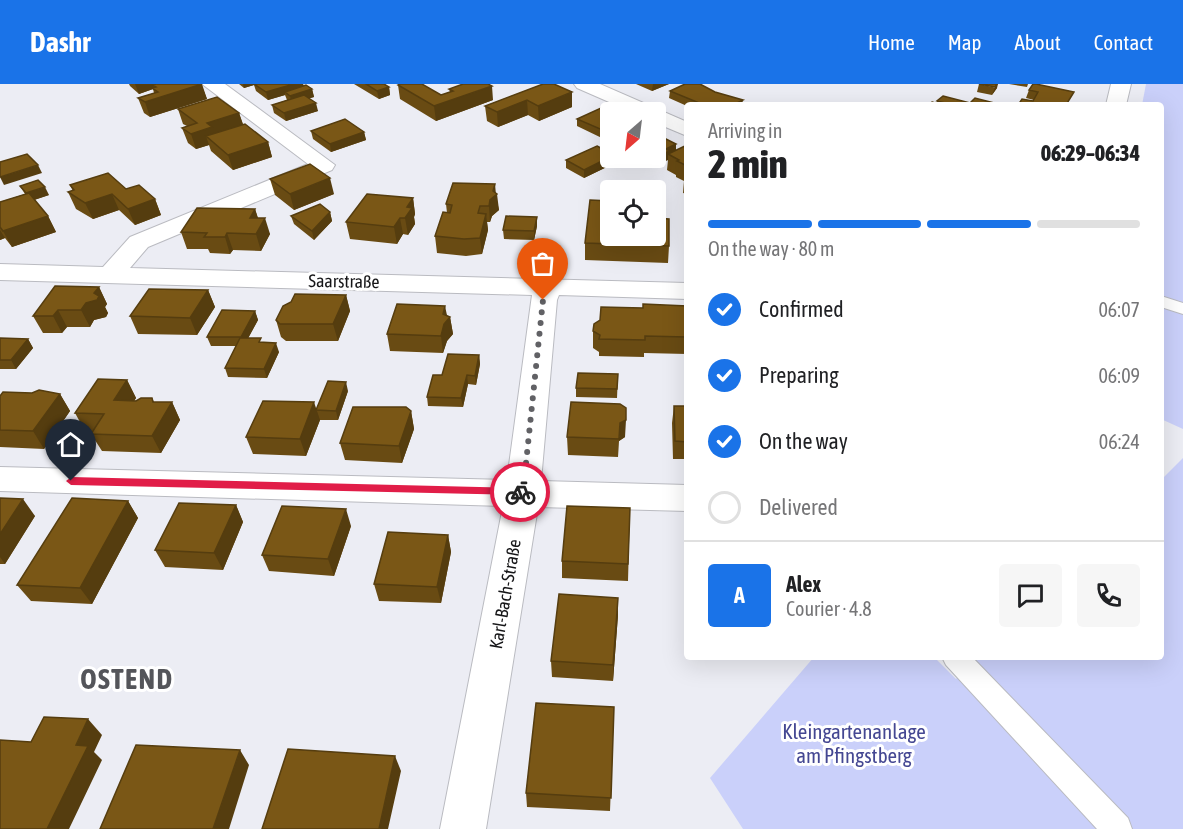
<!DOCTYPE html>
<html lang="en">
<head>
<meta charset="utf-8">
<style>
  body { margin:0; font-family:"Asap Condensed",sans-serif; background:#f6f6f6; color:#202124; height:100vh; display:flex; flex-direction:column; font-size:22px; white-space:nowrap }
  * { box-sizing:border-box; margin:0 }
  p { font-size:20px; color:#757577 }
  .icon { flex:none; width:33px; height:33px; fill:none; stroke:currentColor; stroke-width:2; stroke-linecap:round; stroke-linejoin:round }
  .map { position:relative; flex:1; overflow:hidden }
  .details { position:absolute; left:684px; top:18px; width:480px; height:558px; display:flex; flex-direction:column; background:#fff; border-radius:6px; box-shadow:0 6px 24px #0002 }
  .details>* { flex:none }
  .needle { width:39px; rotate:208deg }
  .tools { position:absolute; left:600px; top:18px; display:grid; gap:12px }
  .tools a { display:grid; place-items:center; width:66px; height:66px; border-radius:6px; background:#fff; box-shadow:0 6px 24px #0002; font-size:30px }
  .pin { position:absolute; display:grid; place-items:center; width:51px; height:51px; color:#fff; margin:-62px -26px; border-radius:50% 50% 50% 0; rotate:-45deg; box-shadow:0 0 6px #0007 }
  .pin .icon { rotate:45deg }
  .courier { position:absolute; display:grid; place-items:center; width:60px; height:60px; margin:-30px; border:4px solid #e11d48; border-radius:50%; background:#fff; color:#222; box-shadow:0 2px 8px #0007 }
  .overview em { font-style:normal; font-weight:800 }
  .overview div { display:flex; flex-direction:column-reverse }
  .overview { display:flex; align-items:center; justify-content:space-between; height:102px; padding:0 24px }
  h1 { font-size:39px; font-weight:800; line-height:45px }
  .bar { display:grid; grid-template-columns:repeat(4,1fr); gap:9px 6px; align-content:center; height:72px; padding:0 24px }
  .bar i { height:8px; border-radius:4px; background:#e0e0e0 }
  .bar .current { background:#1a73e8 }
  .bar p { grid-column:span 4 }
  .line { display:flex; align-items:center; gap:15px; padding:0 24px; border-top:2px solid #e0e0e0 }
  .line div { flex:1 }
  .round { display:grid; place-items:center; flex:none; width:63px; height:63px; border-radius:6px; background:#f6f6f6 }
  ol { padding:0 24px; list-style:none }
  li { display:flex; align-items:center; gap:18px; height:66px }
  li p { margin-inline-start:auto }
  li .icon { padding:6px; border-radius:50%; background:#1a73e8; color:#fff; stroke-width:4 }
  li:last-child { color:#757577 }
  li i { width:33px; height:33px; border:3px solid #e0e0e0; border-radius:50% }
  header { display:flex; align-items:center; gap:36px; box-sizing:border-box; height:84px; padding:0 30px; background:#1a73e8; color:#fff }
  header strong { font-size:28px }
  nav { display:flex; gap:33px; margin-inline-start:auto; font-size:21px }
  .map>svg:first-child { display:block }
  .green { fill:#cad0fa }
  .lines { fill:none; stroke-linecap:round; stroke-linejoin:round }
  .service-casing { stroke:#babbc1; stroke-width:2 }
  .minor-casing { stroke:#babbc1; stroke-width:2 }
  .service { fill:#fff; fill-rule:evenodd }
  .minor { fill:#fff; fill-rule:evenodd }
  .wall { fill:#694b13 }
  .shaded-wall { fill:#553d0f }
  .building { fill:#7a5716; stroke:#553d0f; stroke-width:1.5 }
  .route { fill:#e11d48 }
  .done { stroke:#616165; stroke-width:6; stroke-dasharray:0 10.8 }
  .labels { text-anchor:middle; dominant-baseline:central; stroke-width:6; stroke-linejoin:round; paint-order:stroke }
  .street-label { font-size:18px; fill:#161618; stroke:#fff }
  .near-park-label { font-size:21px; fill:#444792; stroke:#fff }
  .near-district-label { font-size:28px; font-weight:bold; letter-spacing:1.5px; fill:#54555a; stroke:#fff }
</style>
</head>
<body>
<header>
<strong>Dashr</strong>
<nav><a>Home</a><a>Map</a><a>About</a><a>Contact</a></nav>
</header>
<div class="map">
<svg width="1183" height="745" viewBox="0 0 1183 745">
  <rect width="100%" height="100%" fill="#ecedf4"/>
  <path class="green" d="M1146 0H1183V345L1161 335V21H1142Z
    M1183 374V745H743L710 694 814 573H934L956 595 978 573H1161V396Z"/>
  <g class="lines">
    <defs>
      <path id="service" d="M1161 212 1183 219V230L1161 223Z
        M942 573H972L1128 734 1132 745H1097L946 581Z"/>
      <path id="minor" d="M202 0H225L335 81 332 86 148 163 130 184 687 199V215L559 211 557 216 541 397 687 401V427L538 423 486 745H440L503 422 0 407V383L507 396 532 211 0 196V180L103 183 130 153 308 80Z
        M574 0H600L687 38V52L656 39V28H632L577 4Z
        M1111 0H1131L1126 21H1106Z"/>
    </defs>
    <use href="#service" class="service-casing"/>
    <use href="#minor" class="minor-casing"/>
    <use href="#service" class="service"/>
    <use href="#minor" class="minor"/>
  </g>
  <path class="wall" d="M129 0H201L207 15 150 33 144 29 138 14 154 9 153 5 139 10 130 2Z
    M239 0H303L304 2 312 5 314 13 309 14 318 27 286 37 274 29 272 21 287 16 285 11 268 16 256 7 254 1 244 4Z
    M354 0H384L389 3 390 11 379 15Z
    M543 0 572 23 539 37 528 31 498 43 487 37 485 22Z
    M636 0H669L652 7Z
    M979 0 997 4 992 11 977 8Z
    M1009 0H1028L1027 3Z
    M398 1 441 11 450 8 449 5 493 16 436 37 400 15Z
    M1029 6 1070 15 1033 17 1034 16 1026 14Z
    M670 7 715 8 742 21H687V22L669 14Z
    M937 17 970 19 1002 21H929L937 20Z
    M178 25 239 29 243 40 268 58 272 73 233 86 211 67 209 61 196 65 188 59 182 44 187 42 183 40Z
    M612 28 606 56 577 42V35Z
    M311 47 364 48 366 56 331 68 313 55Z
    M656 50 676 60V67L687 61V110L683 109 684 97 676 93V91L667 86 668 76 665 77 653 74H656Z
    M615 74V79L584 94 566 84V76Z
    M270 95 334 110 294 126 275 111Z
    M70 101 126 105 155 115 161 131 135 141 119 126 93 135 76 125 68 108 73 107Z
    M20 102 49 111 34 116 48 132 56 148 12 163 5 154 0 156V118L25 110Z
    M610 106V152L669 162 668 179 585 176V159L603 116V110Z
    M495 109 499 126 492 132 490 138H487L488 146 482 170 466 172 437 169 435 152 447 129 446 120Z
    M413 114 415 130 414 133 415 140 408 151 403 150 397 160 350 155 346 138Z
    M255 125 258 134 270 150 261 167 233 166 230 170 210 169 208 165H187L181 148Z
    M330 128 332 137 314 156 294 140 291 132Z
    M537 142 534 156 504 155 503 146Z
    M99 203 107 220 105 223 108 229 106 233 94 236 90 243H67L62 249H43L33 232Z
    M208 206 215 223 197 251 138 250 130 232Z
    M346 211 350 227 338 257H286L281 253 276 236Z
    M687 222V270L644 269V273L599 272V268L593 264V247L643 224Z
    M255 227 258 236 248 254 263 259 279 268 267 294 228 293 225 284 236 262H211L207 253Z
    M447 232 450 233 453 250 447 257 443 269 390 267 387 250Z
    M0 254 28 255 33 264 16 285H0Z
    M479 271 480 280 476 301 468 300 463 323 428 322 427 313 442 291Z
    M618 290 617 314 576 313V304Z
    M127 296 136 314 134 317 152 314 154 318H172L180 336 161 369 102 367 91 350 93 347H85L75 329Z
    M348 307 338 336H320L306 372 253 370 246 353 317 326Z
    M60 310 70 327 44 365 0 363V312Z
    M674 322H687V375H673L672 339Z
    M411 327 414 345 402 379 345 376 340 359Z
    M567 353H625L619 357 618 373 568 371Z
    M0 414 35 432 5 480H0Z
    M128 417 138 434 92 520 31 517 17 501Z
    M236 421 243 438 223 486 165 483 155 466Z
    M630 424 628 497 562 494V477Z
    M351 442 334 492 269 487 262 471Z
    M448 451 451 468 441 519 379 517 374 500Z
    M618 531 613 597 552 593 551 577Z
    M614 623 610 727 527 723 526 709Z"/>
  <path class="shaded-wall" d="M135 0H172L156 3 153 1 155 5 152 4 153 5 139 10Z
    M202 0 207 15 150 33 145 18Z
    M243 0H254V1L244 4Z
    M294 0H303L304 5 285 8V11L268 16 266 8Z
    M653 0H669L652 7Z
    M997 0H998L997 4 992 11 995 3Z
    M492 2 493 16 436 37 434 22Z
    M389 3 390 11 379 15 377 7Z
    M312 5 314 13 292 20 290 12Z
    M572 8V23L539 37 538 22Z
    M527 16 528 31 498 43 497 28Z
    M743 16 742 21H733Z
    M316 19 318 27 286 37 284 29Z
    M239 29 244 44 206 52 209 61 196 65 191 50 207 39Z
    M610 46V54L606 56 607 48Z
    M364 48 366 56 331 68 330 60Z
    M268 58 272 73 233 86 228 71Z
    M676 60V68L668 70V76L665 77 666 65Z
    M610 73 615 74V79L584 94V86Z
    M38 81 42 89 4 101 0 93Z
    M330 94 334 110 294 126 290 110Z
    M495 100 496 111 497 110 499 126 492 132 490 138 489 122Z
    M45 103 49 111 31 117 26 109Z
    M112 110 119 126 93 135 85 119Z
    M413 114 415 130 414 133 415 140 408 151 405 134 407 123Z
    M155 115 161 131 135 141 128 125Z
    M255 125 260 141 250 134Z
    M330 128 332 137 314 156 312 147Z
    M486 130 488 146 482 170 480 154Z
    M48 132 56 148 12 163 3 147Z
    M537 133V142L534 156V147Z
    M265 134 270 150 261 167 256 150Z
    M400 134 403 150 397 160 394 143Z
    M0 146 5 154 0 156Z
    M227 149 233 166 230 170 225 153Z
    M99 203 107 220 105 223 108 229 106 233 94 236 90 243 81 226Z
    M208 206 215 223 197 251 190 234Z
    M346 211 350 227 338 257 333 240Z
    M445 222 448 236 450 233 453 250 447 257 443 269 441 252 443 230Z
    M58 226 67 243 62 249 53 232Z
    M255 227 258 236 244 262 241 253Z
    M28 255 33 264 16 285 11 276Z
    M276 259 279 268 267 294 264 285Z
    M479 271 480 280 476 301 475 292Z
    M467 291 468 300 463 323 461 314Z
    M127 296 136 314 124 333 114 316Z
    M346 298 348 307 338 336 336 327Z
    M60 310 70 327 44 365 33 347Z
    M172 318 180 336 161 369 152 352Z
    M314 318 320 336 306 372 300 355Z
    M411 327 414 345 402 379 399 362Z
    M626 336 625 353 619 357 618 373 620 339Z
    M23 415 35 432 5 480 0 473V450Z
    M128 417 138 434 92 520 80 504Z
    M236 421 243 438 223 486 214 469Z
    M346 425 351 442 334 492 328 475Z
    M448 451 451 468 441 519 437 503Z
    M618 514V531L613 597V581Z
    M88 635 102 651 94 668 102 676 69 745H47L76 661Z
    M240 666 249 681 229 745H213Z
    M395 672 401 687 388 745H379Z"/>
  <path class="building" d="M156 0H202L145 18 138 14 158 8 152 4 156 3 153 1Z
    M254 0H294L266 8Z
    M366 0H384L389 3 377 7Z
    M400 0H422L441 11 453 7 449 5 463 0H488L492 2 434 22 398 1Z
    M543 0H554L572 8 538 22 527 16 497 28 485 22Z
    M685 0H700L715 8 743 16 733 21H704L670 7Z
    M979 0H997L995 3Z
    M1033 0H1036L1074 8 1066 21H1018L1022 15 1033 17 1038 8 1029 6Z
    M306 1 312 5 290 12 285 8Z
    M304 11 316 19 284 29 272 21Z
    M943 12 970 19 975 14 1002 21H953L937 17Z
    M217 13 239 29 207 39 212 43 191 50 182 44 197 39 178 25Z
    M932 18 941 21H929Z
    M601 24 612 28H610V46L607 48 577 35Z
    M345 35 364 48 330 60 311 47Z
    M245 40 268 58 228 71 206 52Z
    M656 50 676 60 666 65 670 67 665 69 656 66Z
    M687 61V82L677 77 679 76 668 70Z
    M597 62 610 69V73L584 86 566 76Z
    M27 70 38 81 0 93V78Z
    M310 80 330 94 290 110 270 95Z
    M108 89 126 105 139 101 155 115 128 125 112 110 85 119 68 108 74 106 70 101Z
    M38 96 45 103 26 109 20 102Z
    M453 99 495 100 493 107 497 110 490 116 489 122H480L478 129 486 130 480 154 464 155 435 152 443 128 450 129 452 121 446 120Z
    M613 104 621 106H610V113L603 110Z
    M29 109 48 132 3 147 0 143V118Z
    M367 110 413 114 407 123 412 124 405 134H400L394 143 346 138Z
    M590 116 610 117V152H656V134L669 135V162L585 159Z
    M320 120 330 128 312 147 291 132Z
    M197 124 255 125 250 134H265L256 150 227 149 225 153H204L207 149 181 148Z
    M506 132 537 133 534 147 503 146Z
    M55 202 99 203 94 209 99 212 97 216 86 219 81 226H58L53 232H33Z
    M149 205 208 206 190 234 130 232Z
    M295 210 346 211 333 240H280L276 236 283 222 291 218Z
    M397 220 445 222 443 230 450 233 444 240 441 252 387 250Z
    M643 220 687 222V253L645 252V256L599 255 600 251 593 247 594 240 600 236 601 223 643 224Z
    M222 226 255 227 241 253H207Z
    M0 254 28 255 11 276H0Z
    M240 254H261L259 258 276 259 264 285 225 284Z
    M448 270 479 271 475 292 467 291 461 314 427 313 433 291H442Z
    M578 289 618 290 617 305 576 304Z
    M98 295 127 296 114 316 136 317 141 314H152L153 318H172L152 352 91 350 104 330 75 329Z
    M328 297 346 298 336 327 316 326Z
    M39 306 60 310 33 347 0 346V312L3 308 32 309Z
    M263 317 314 318 300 355 246 353Z
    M571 318 620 320 626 324V336L620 339 619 355 567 353Z
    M674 322H687V358L675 357Z
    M353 323H406L411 327 399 362 340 359Z
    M0 414 23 415 0 450Z
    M72 414 128 417 80 504 17 501Z
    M179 419 236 421 214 469 155 466Z
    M282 422 346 425 328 475 262 471Z
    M567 422 630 424 628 480 562 477Z
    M388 448 448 451 437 503 374 500Z
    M559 510 618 514 613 581 551 577Z
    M536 619 614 623 611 714 526 709Z
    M44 633 88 635 76 661 88 662 47 745H0V656L31 658Z
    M136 661 240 666 213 745H100Z
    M288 665 395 672 379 745H262Z"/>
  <path class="route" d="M71 393 520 404 525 408 520 411 71 401 66 397Z"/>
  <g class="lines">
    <path class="done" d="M520 408H523L543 216"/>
  </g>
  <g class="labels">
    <g class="street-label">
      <text transform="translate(344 197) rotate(1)">Saarstraße</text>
      <text transform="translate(505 510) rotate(-80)">Karl-Bach-Straße</text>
    </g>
    <g class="near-park-label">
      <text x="854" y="647">Kleingartenanlage<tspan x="854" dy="24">am Pfingstberg</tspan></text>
    </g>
    <g class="near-district-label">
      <text x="127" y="595">OSTEND</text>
    </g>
  </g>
</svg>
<div class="tools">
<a><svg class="needle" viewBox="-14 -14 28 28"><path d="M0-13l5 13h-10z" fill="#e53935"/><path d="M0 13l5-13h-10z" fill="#757577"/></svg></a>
<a><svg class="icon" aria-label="locate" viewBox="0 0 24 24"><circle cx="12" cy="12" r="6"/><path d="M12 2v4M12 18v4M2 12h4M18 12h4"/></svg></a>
</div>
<div class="pin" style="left:543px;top:216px;background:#ea580c"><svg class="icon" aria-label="bag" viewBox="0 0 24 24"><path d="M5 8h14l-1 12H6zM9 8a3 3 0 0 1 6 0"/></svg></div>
<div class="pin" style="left:71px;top:397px;background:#1f2937"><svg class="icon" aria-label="home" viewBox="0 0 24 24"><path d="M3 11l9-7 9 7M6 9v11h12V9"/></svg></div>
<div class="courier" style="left:520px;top:408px"><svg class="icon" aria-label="bike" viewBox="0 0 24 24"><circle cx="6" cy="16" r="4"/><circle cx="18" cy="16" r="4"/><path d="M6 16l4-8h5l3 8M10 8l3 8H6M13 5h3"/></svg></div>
<section class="details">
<div class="overview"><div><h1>2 min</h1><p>Arriving in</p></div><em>06:29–06:34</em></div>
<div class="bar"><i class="current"></i><i class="current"></i><i class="current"></i><i></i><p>On the way · 80 m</p></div>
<ol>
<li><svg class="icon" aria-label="check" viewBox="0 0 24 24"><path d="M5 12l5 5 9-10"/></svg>Confirmed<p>06:07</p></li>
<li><svg class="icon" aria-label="check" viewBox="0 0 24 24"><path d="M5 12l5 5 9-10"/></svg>Preparing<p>06:09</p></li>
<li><svg class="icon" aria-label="check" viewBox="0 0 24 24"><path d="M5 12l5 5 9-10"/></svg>On the way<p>06:24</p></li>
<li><i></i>Delivered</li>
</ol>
<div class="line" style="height:108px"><b class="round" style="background:#1a73e8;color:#fff">A</b><div><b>Alex</b><p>Courier · 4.8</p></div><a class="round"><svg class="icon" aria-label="chat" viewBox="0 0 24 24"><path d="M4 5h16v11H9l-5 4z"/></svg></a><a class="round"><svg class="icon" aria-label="phone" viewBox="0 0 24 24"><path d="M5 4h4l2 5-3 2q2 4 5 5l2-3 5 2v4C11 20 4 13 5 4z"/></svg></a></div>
</section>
</div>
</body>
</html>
